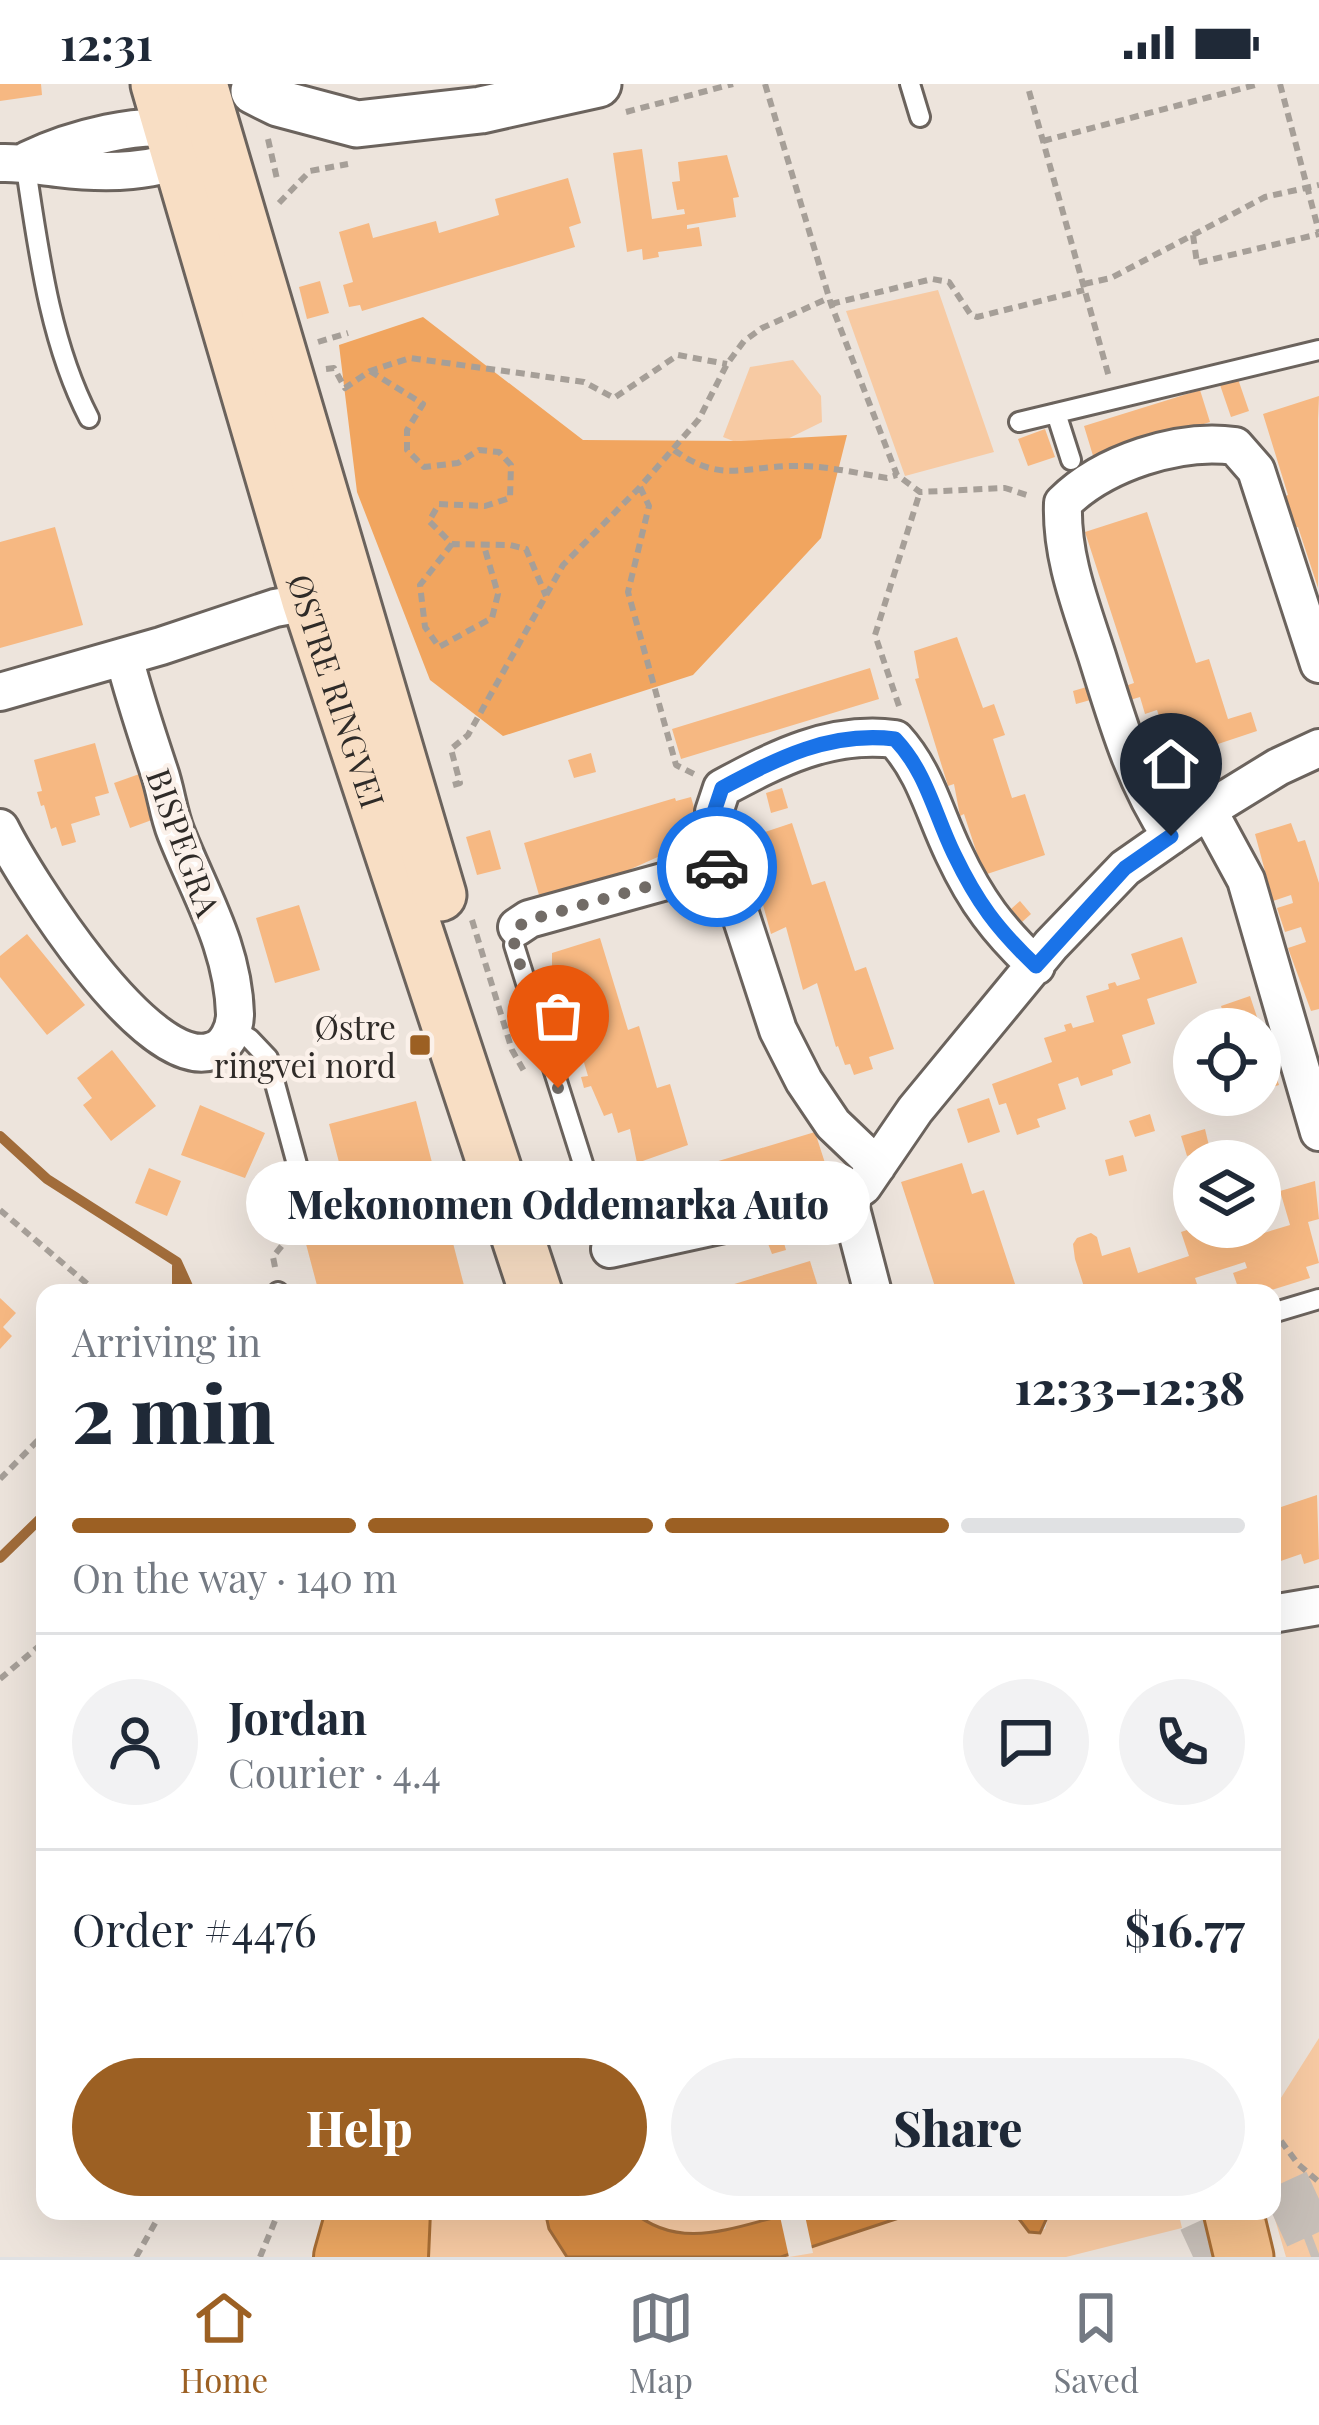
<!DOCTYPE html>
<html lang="en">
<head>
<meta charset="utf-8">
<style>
  body { margin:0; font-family:"Playfair Display",serif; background:#f2f2f3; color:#1f2937; height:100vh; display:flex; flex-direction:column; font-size:45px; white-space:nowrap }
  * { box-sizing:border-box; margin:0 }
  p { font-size:39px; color:#747a83 }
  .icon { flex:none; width:66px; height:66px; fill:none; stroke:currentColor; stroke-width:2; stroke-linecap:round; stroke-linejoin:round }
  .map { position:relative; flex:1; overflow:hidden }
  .sheet { position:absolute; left:36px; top:1200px; width:1245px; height:936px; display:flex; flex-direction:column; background:#fff; border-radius:24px; box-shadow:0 12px 48px #0002 }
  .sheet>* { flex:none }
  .buttons { position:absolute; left:1173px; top:924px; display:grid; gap:24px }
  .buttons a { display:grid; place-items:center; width:108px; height:108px; border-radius:50%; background:#fff; box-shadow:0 12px 48px #0002; font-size:60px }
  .pin { position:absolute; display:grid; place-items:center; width:102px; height:102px; color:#fff; margin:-123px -51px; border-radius:50% 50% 50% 0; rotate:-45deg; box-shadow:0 0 12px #0007 }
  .pin .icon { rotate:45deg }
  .courier { position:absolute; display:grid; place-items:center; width:120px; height:120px; margin:-60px; border:9px solid #1a73e8; border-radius:50%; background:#fff; color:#222; box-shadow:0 3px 15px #0007 }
  .bubble { position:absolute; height:84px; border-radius:42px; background:#fff; box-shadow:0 12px 48px #0002; font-size:39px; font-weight:800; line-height:84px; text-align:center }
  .head em { font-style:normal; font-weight:800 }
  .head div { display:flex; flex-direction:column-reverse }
  .head { display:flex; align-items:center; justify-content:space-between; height:204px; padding:0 36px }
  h1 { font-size:78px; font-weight:800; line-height:90px }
  .bar { display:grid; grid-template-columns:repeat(4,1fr); gap:18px 12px; align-content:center; height:144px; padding:0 36px }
  .bar i { height:15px; border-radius:9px; background:#e0e1e3 }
  .bar .current { background:#9c6023 }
  .bar p { grid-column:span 4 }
  .line { display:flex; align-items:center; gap:30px; padding:0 36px; border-top:3px solid #e0e1e3 }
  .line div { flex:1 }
  .round { display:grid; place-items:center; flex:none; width:126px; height:126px; border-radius:63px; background:#f2f2f3 }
  .action { display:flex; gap:24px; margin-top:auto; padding:24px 36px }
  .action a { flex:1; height:138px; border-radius:72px; background:#9c6023; color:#fff; font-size:48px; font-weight:800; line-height:138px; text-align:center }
  .action a+a { background:#f2f2f3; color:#1f2937 }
  .status { display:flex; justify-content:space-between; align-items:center; height:84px; padding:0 60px; background:#fff; direction:ltr }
  .status svg { height:33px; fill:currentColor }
  .tabs { display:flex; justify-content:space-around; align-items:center; height:168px; border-top:3px solid #e0e1e3; background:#fff; font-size:33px; color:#747a83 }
  .tabs a { display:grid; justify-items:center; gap:6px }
  .tabs .current { color:#9c6023 }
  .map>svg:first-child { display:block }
  .green { fill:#f7caa3 }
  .forest { fill:#f1a55f }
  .water { fill:#d28841; stroke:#a16c3a; stroke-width:3 }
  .pier { fill:#ede4dc }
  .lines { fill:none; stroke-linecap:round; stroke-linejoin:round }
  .stream { stroke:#a16c3a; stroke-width:10 }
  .building { fill:#f6b882 }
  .trunk-tunnel { stroke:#c7bfb8; stroke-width:60; stroke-dasharray:60 30; stroke-linecap:butt }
  .service-casing { stroke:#6b635d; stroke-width:24 }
  .minor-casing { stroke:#6b635d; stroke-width:42 }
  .tertiary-casing { stroke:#6b635d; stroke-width:51 }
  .secondary-casing { stroke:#6b635d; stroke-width:57 }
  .primary-casing { stroke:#a76d34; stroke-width:63 }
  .trunk-casing { stroke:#a76d34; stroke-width:66 }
  .path { stroke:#a69f98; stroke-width:6; stroke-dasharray:9 6; stroke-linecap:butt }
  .service { stroke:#fff; stroke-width:18 }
  .minor { stroke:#fff; stroke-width:36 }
  .tertiary { stroke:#fff; stroke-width:45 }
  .secondary { stroke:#f8dec4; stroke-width:51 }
  .primary { stroke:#f1bd89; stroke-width:57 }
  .trunk { stroke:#eca762; stroke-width:60 }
  .done { stroke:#726c67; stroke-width:12; stroke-dasharray:0 21.6 }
  .route { stroke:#1a73e8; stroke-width:15 }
  .poi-dot { fill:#9c6023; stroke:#fbf1ea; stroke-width:4.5 }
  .labels { text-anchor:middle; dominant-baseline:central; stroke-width:9; stroke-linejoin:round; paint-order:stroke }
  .street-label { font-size:33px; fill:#2f2b28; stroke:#fbf1ea }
  .poi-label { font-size:33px; fill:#2f2b28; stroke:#fbf1ea; text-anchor:end }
</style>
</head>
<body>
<div class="status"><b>12:31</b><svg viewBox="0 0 49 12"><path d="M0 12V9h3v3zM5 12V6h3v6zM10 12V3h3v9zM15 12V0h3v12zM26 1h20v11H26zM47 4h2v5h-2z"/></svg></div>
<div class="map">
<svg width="1319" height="2173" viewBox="0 0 1319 2173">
  <rect width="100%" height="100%" fill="#ede4dc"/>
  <path class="green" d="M938 206 994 368 905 392 846 227Z
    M793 276 821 312 822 338 761 368 723 353 750 283Z
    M1319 1954V2173H1286L1272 2125V2028Z
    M419 2127H545L549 2145 567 2173H417Z
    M632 2127H805C749 2143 682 2169 632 2127Z
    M920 2127H1013L1029 2148 1045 2145 1050 2127H1178L1182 2144 1066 2173H781Z"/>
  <path class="forest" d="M423 233 583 356 741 357 847 351 821 454 693 591 503 652 430 596 357 408 339 261Z"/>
  <path class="water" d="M545 2127H632C686 2173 745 2136 805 2127 842 2122 883 2127 920 2127L781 2173H567L549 2145Z
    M1013 2127H1050L1040 2149 1029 2148Z"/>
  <path class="pier" d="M804 2127 813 2169 789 2173 779 2128Z"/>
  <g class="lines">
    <path class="stream" d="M0 1052 47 1095 177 1178 191 1209
      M177 1209V1182
      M0 1474 45 1430"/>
  </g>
  <path class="building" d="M0 0H41L42 11 0 17Z
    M642 65 652 135 685 130 684 125 677 126 672 98 680 97 678 78 727 71 739 113 733 114 736 133 687 141V145L699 143 702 162 658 168 659 173 643 176 642 165 627 168 613 69Z
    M568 94 581 139 569 143 575 163 362 227 360 221 349 223 343 201 353 198 339 148 369 139 373 154 436 137 439 149 499 131 495 115Z
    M320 197 329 229 307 235 299 203Z
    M1238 295 1249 327 1231 333 1220 301Z
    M1200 306 1210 338 1094 375 1084 342Z
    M1319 312 1318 335V504L1298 443 1290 445 1280 414 1288 411 1263 330Z
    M1045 345 1055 373 1028 382 1018 355Z
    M1147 428 1196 579 1209 575 1228 635 1251 628 1257 647 1185 671 1179 652 1167 656 1157 626 1145 630 1140 613 1130 616 1125 602 1134 599 1085 448Z
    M55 443 83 541 0 564V458Z
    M957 553 983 624 994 620 1005 651 993 655 1012 714 1025 710 1045 771 984 791 964 730 960 732 954 700 948 702 915 595 919 594 914 567Z
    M870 584 879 615 681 675 672 645Z
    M1090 602 1094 615 1076 620 1073 607Z
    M95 659 109 709 95 713 100 731 71 740 76 758 62 762 56 743 51 745 44 721 41 722 37 708 42 707 34 676Z
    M591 669 596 688 574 694 568 676Z
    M145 688 160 733 130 744 114 699Z
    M782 704 788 724 771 729 766 709Z
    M691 713 699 741 685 746 693 773 662 782 660 772 631 785 633 790 541 818 524 759 675 714 676 717Z
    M792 739 812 801 825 797 855 887 866 883 894 965 869 973 873 985 854 991 850 980 845 981 838 962 836 963 817 899 803 906 786 843 771 850 754 788 751 789 744 769 748 768 744 755Z
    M1291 739 1298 758 1305 756 1319 799V925L1311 927 1288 864 1306 858 1301 843 1285 848 1277 824 1293 819 1291 811 1273 817 1255 750Z
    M490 746 501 785 477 791 466 753Z
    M1020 817 1031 830 1022 838 1011 825Z
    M299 821 320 886 275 899 256 834Z
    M27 850 85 921 47 951 0 893V872Z
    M1182 853 1197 899 1147 915 1155 940 1122 951 1131 979 1112 986 1113 991 1081 1002 1078 993 1058 1000 1066 1025 1037 1035 1040 1043 1017 1051 1006 1019 999 1021 992 1000 1052 978 1044 954 1066 947 1064 941 1071 939 1073 944 1094 938 1086 912 1109 905 1108 900 1115 898 1117 902 1140 895 1131 870Z
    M600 854 628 946 639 942 657 1004 670 1000 688 1061 637 1079 630 1045 618 1049 612 1029 604 1032 591 1002 584 1004 581 993 588 992 582 972 576 973 564 935 567 934 564 911 552 881V869Z
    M1250 912 1261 945H1228L1221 922Z
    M1260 946 1279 1001 1260 1007Z
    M112 966 156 1022 111 1057 83 1021 92 1014 77 994Z
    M989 1014 1000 1048 968 1059 957 1025Z
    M416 1017 466 1209H319L306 1160 370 1143 368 1133 354 1136 329 1040Z
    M200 1021 265 1049 245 1094 181 1071Z
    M1150 1030 1155 1047 1135 1053 1129 1037Z
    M1205 1045 1210 1066 1187 1072 1181 1052Z
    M815 1048 825 1079 682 1122 672 1091Z
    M1123 1071 1127 1087 1109 1092 1105 1076Z
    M962 1079 972 1110 984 1106 1018 1209H937L901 1098Z
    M149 1084 181 1097 167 1132 135 1119Z
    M1315 1097 1319 1135 1308 1138 1319 1179 1306 1183 1310 1194 1262 1209H1240L1233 1189 1247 1184 1245 1178 1195 1194 1200 1209H1086L1075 1175 1073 1160 1077 1154 1091 1149 1097 1153 1102 1172 1130 1163 1138 1189 1189 1172 1181 1148 1196 1143H1237L1241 1156 1290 1141 1280 1107Z
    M782 1152 786 1166 772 1170 767 1157Z
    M810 1177 820 1209H709L708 1208Z
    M0 1214 16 1229 3 1243 12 1252 0 1265Z
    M1317 1411 1319 1475 1304 1480 1301 1470 1272 1480V1426Z"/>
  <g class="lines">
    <path class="trunk-tunnel" d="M1193 2173 1319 2115
      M1311 2173 1319 2170"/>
    <defs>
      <path id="service" d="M910 0 920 33
        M25 78C38 163 49 257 89 334
        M1056 329 1071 376
        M1019 338 1319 266
        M517 843 514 861 610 1165
        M234 945 250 955 268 974 310 1128
        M278 1208 279 1209
        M1272 1229 1319 1215"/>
      <path id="minor" d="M28 76C67 57 148 33 188 49
        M0 79C21 78 38 82 58 84 108 90 156 89 202 67
        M0 608 161 562 275 524 330 514
        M1208 726 1246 796 1319 1048
        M0 744C25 794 147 989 212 967 227 963 235 944 235 930 233 862 200 810 176 749 168 729 166 707 159 687 146 648 134 612 124 573
        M1171 752C1134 697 1117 636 1097 572 1081 522 1061 473 1063 419 1103 379 1179 354 1235 362L1256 386 1319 580
        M517 843 529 835 724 781
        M877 1082 833 1040 804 997 778 946 718 762 714 728 722 704C778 674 830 647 895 655 926 689 934 729 954 770 976 817 998 846 1036 882
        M848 1113 873 1209
        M610 1165 848 1113 863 1102 915 1026 1051 861 1125 784 1208 726 1278 683 1319 664
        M1272 1530 1319 1522"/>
      <path id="tertiary" d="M254 7 278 19 357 40 481 26 598 0"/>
      <g id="secondary">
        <path id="s1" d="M157 0 308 517 536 1209"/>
        <path d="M201 0 440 811"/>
      </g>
      <path id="primary" d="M1233 2127 1244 2173"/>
      <path id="trunk" d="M345 2173 358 2127
        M397 2173 399 2127"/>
    </defs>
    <use href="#service" class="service-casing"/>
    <use href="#minor" class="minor-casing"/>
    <use href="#tertiary" class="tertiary-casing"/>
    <use href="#secondary" class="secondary-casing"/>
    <use href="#primary" class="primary-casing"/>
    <use href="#trunk" class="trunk-casing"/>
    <path class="path" d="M765 0 831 220 897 391 920 408 1005 404 1030 412
      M1280 0 1319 148
      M1029 7 1109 293
      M626 28 733 0
      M268 55 277 95
      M1043 57 1259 0
      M279 119 310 87 348 80
      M1193 151 1197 179 1319 150
      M1084 200 1111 194 1265 113 1319 101
      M831 220 932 195 949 198 971 231 977 233 1084 206
      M318 258 348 249
      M326 285 334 284 345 304 370 287 410 274 584 298 614 314 678 271 727 280
      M370 287 423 320 407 346V366L424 383 458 379 479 366 499 368 511 381 510 414 485 422 439 420 429 437 452 460 510 461 526 465 546 512
      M674 366C720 399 742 383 792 382 823 381 856 389 887 394L897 391
      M640 403 649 422 628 508 676 681 694 690
      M452 460 420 501 425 543 439 563 492 534 498 510 484 462
      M899 622 875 551 920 408
      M453 701 460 699 451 665 468 651 563 481 640 403 699 335 727 280 744 257 762 244 829 214
      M472 836 512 966 524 987
      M0 1126 98 1209
      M275 1183 273 1173 296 1144
      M0 1395 45 1349
      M0 1595 45 1557
      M1272 2045 1298 2080 1319 2098
      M136 2173 162 2127
      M260 2173 279 2127"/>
    <use href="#service" class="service"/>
    <use href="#minor" class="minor"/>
    <use href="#tertiary" class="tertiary"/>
    <use href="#secondary" class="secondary"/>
    <use href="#primary" class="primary"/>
    <use href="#trunk" class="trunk"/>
  </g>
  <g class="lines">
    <path class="done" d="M558 1004 514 861 517 843 529 836 717 783"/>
    <path class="route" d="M717 783 724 781 714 728 722 704C778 674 830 647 895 655 927 689 934 729 954 770 977 818 997 845 1036 882L1125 784 1171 752"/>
  </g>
  <rect class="poi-dot" x="408" y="949" width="24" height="24" rx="6"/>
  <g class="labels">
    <g class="street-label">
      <text stroke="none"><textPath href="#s1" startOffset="633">ØSTRE RINGVEI</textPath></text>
      <text transform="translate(185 758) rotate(70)">BISPEGRA</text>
    </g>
    <g class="poi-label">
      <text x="396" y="942">Østre<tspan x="396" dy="38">ringvei nord</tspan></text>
    </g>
  </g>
</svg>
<div class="buttons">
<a><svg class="icon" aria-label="locate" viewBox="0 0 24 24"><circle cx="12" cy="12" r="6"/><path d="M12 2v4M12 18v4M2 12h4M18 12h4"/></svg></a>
<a><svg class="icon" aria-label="layers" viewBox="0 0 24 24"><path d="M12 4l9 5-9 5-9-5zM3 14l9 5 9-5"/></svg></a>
</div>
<div class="pin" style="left:558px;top:1004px;background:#ea580c"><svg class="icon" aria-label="bag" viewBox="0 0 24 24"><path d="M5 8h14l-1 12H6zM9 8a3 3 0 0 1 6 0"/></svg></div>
<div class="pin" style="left:1171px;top:752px;background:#1f2937"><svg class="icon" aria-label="home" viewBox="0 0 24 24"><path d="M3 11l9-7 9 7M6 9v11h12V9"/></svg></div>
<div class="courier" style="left:717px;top:783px"><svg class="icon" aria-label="car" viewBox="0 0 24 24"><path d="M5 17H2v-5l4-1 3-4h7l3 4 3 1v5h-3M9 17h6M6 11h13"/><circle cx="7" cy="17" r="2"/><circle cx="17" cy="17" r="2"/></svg></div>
<div class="bubble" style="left:246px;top:1077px;width:624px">Mekonomen Oddemarka Auto</div>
<section class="sheet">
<div class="head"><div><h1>2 min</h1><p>Arriving in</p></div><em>12:33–12:38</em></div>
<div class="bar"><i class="current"></i><i class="current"></i><i class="current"></i><i></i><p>On the way · 140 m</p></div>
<div class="line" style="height:216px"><a class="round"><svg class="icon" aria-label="person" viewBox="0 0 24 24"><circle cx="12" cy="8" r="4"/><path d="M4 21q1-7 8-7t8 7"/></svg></a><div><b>Jordan</b><p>Courier · 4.4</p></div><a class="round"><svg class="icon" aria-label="chat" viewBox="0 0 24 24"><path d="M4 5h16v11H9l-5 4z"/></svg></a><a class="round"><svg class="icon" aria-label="phone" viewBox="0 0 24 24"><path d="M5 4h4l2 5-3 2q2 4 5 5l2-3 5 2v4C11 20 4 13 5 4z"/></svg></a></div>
<div class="line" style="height:156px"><div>Order #4476</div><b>$16.77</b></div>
<div class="action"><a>Help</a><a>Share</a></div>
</section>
</div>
<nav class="tabs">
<a class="current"><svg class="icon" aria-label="home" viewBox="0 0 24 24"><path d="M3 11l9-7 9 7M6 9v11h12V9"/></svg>Home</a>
<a><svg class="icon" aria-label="map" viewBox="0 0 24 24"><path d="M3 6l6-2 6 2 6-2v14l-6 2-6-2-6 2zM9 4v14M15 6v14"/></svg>Map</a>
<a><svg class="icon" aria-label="saved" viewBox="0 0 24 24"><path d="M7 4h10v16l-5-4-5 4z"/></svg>Saved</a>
</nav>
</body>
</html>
